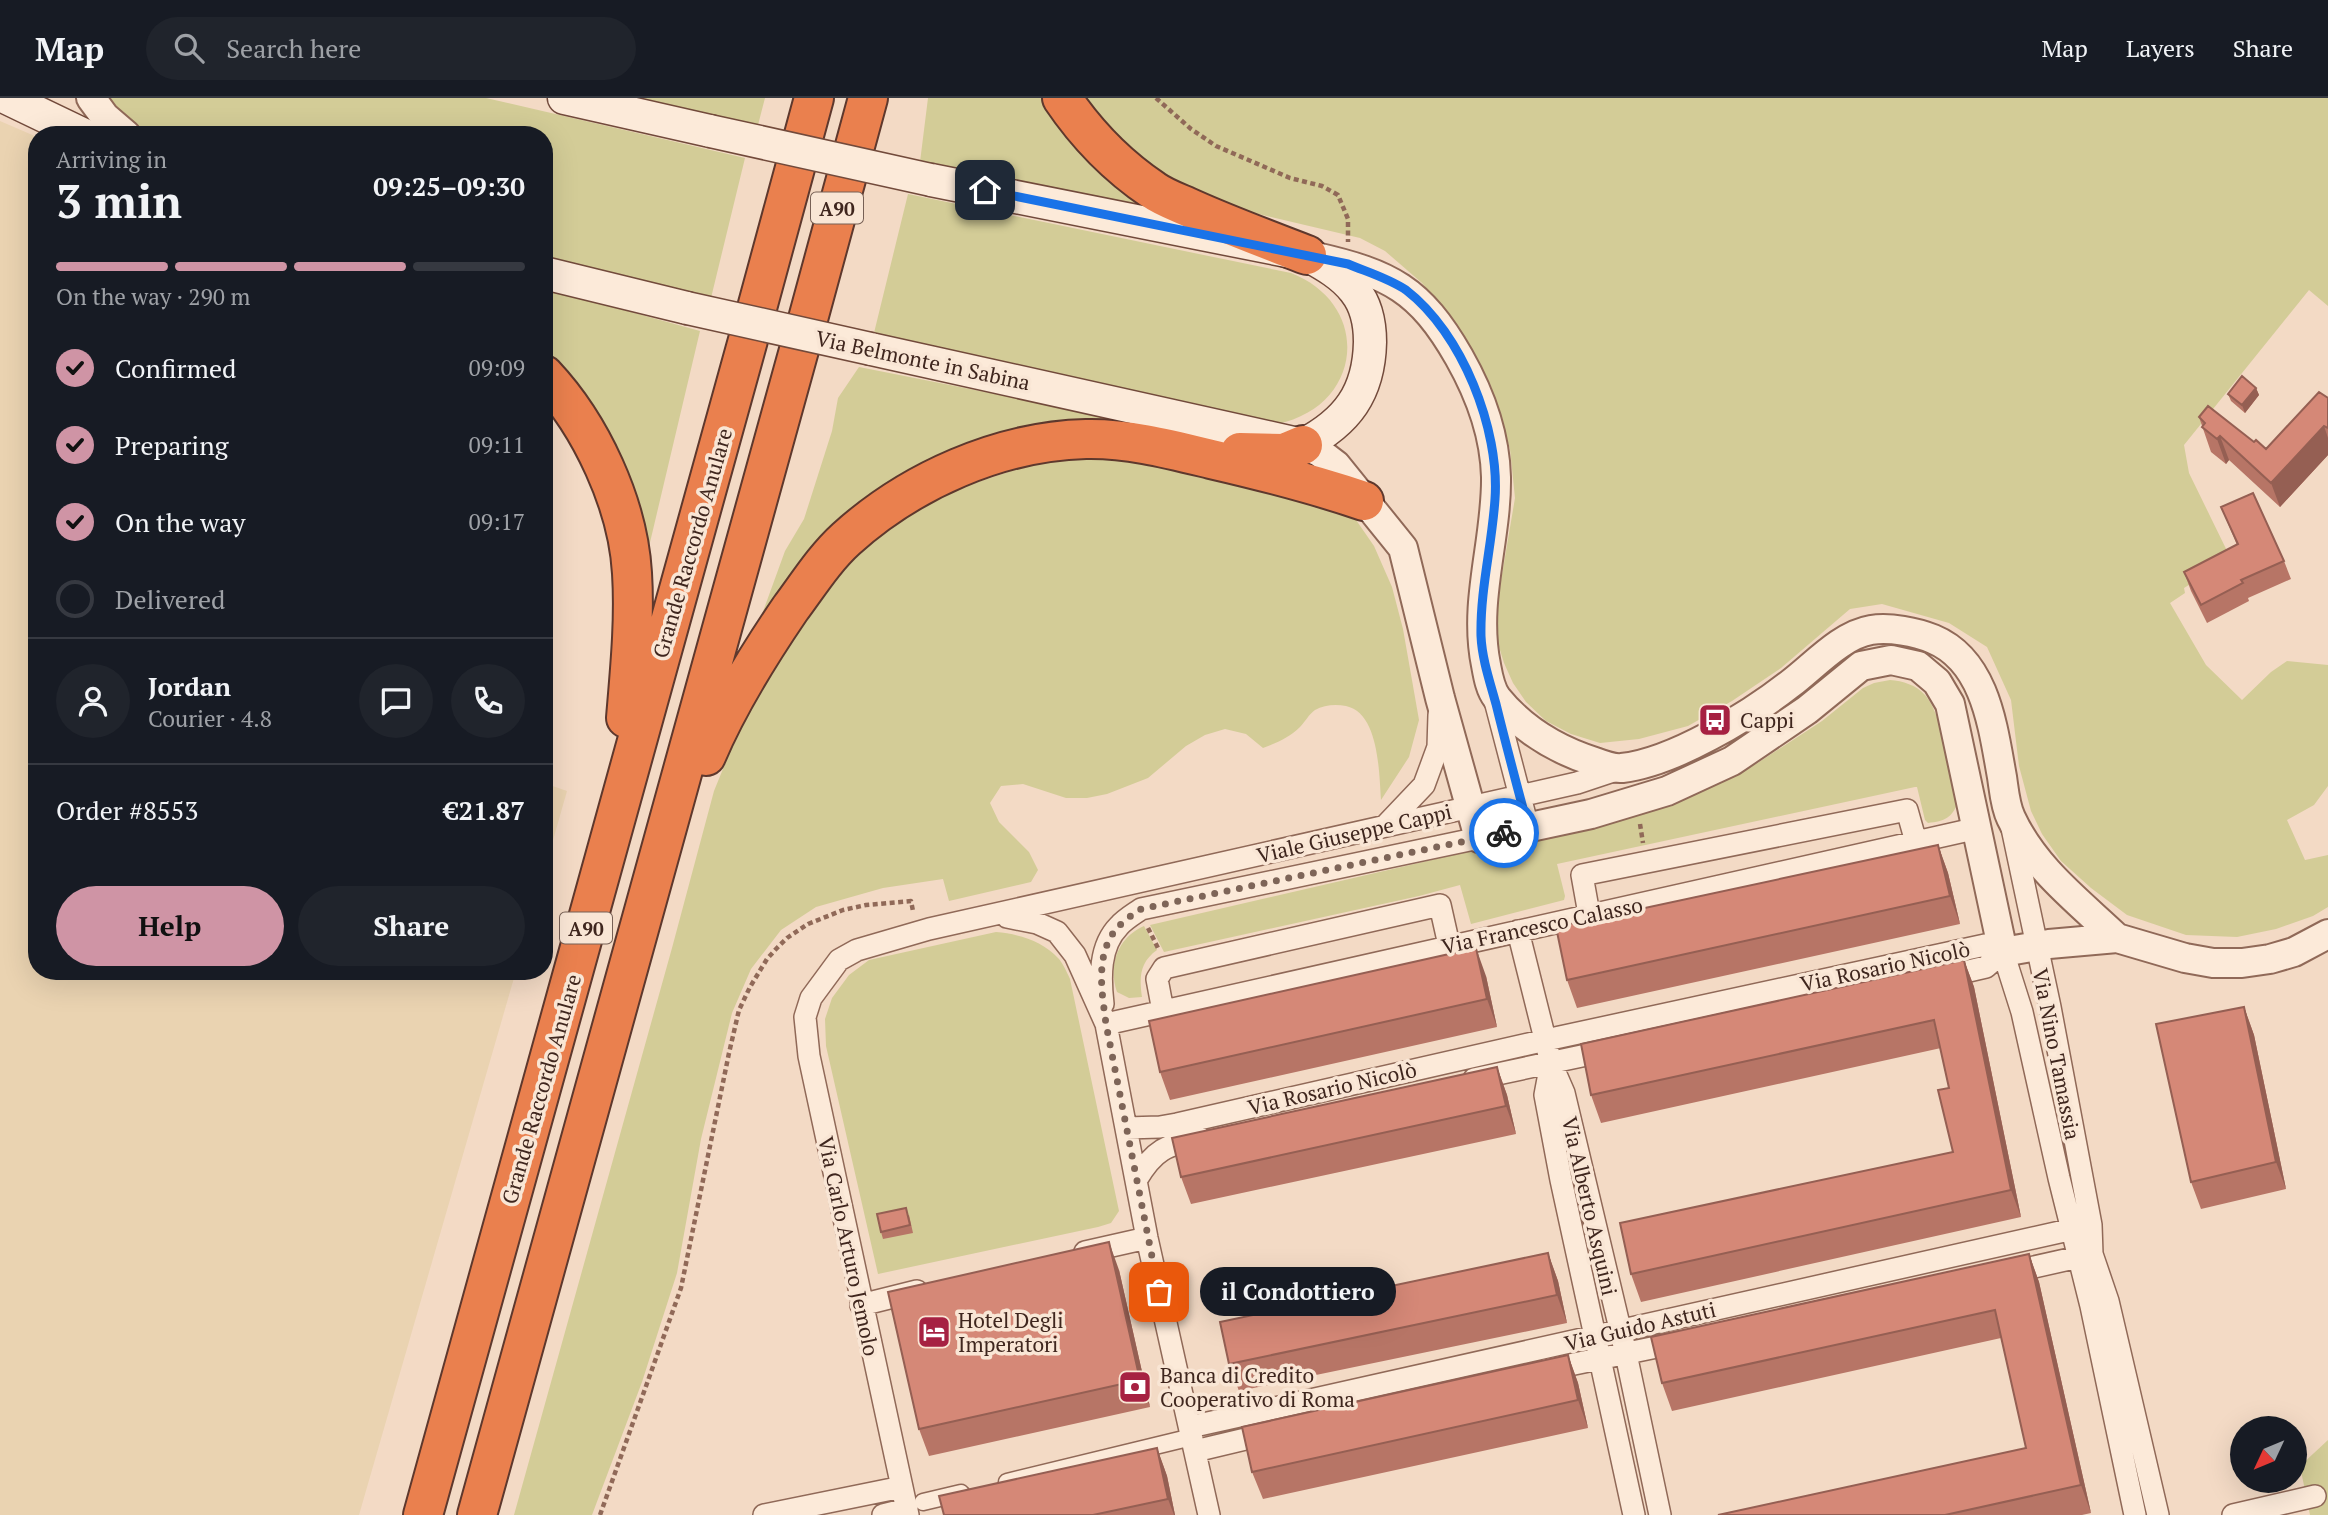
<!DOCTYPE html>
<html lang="en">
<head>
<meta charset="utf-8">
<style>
  body { margin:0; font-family:"PT Serif",serif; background:#20242c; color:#f1f3f6; height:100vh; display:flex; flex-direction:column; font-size:26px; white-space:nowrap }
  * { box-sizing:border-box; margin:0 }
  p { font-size:23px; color:#9ea1a6 }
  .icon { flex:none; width:38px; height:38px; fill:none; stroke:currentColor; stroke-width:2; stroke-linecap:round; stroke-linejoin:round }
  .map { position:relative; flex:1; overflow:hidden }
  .drawer { position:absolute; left:28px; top:28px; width:525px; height:854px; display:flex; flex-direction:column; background:#171b24; border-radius:28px; box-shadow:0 7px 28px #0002 }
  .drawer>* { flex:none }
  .needle { width:46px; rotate:226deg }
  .controls { position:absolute; left:2230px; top:1318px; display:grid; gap:14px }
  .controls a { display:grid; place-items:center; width:77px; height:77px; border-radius:50%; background:#171b24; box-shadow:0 7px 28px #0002; font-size:35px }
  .pin { position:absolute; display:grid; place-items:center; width:60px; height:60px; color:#fff; margin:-30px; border-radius:14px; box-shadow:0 4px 10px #0006 }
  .courier { position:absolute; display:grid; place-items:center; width:70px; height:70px; margin:-35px; border:5px solid #1a73e8; border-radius:50%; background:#fff; color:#222; box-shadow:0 2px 9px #0007 }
  .bubble { position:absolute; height:49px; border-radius:24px; background:#171b24; box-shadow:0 7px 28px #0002; font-size:23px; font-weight:600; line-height:49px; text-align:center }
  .summary em { font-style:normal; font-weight:600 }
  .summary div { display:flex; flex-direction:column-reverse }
  .summary { display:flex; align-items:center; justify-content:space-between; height:119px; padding:0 28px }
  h1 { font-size:46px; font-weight:600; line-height:52px }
  .bar { display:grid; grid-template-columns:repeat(4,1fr); gap:10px 7px; align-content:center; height:84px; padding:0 28px }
  .bar i { height:9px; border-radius:5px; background:#363941 }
  .bar .active { background:#cf94a5 }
  .bar p { grid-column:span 4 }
  .line { display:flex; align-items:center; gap:18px; padding:0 28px; border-top:2px solid #363941 }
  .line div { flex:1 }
  .round { display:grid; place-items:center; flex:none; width:74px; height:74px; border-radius:37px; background:#20242c }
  ol { padding:0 28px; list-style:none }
  li { display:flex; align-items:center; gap:21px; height:77px }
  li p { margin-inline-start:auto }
  li .icon { padding:7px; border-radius:50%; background:#cf94a5; color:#111; stroke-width:4 }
  li:last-child { color:#9ea1a6 }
  li i { width:38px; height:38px; border:4px solid #363941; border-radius:50% }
  .action { display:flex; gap:14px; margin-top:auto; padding:14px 28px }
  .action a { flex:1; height:80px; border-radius:42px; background:#cf94a5; color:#111; font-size:28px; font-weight:600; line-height:80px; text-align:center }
  .action a+a { background:#20242c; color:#f1f3f6 }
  header { display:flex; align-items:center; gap:42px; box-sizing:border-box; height:98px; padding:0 35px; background:#171b24; border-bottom:2px solid #363941 }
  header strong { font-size:33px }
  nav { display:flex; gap:38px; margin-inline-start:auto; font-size:24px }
  .search { width:490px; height:63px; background:#20242c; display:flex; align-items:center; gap:18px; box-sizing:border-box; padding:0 24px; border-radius:38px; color:#9ea1a6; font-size:26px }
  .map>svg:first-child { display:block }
  .farmland { fill:#ead3b1 }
  .green { fill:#d3cc97 }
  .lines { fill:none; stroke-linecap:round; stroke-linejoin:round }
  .pedestrian-casing { stroke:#906958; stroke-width:19 }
  .minor-casing { stroke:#906958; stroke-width:24 }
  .tertiary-casing { stroke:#906958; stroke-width:32 }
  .secondary-casing { stroke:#724a3b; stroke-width:35 }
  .motorway-casing { stroke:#5e382d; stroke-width:42 }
  .path { stroke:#906958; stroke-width:4.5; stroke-dasharray:5 3.5; stroke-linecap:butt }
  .pedestrian { stroke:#fcead9; stroke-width:16 }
  .minor { stroke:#fcead9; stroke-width:21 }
  .tertiary { stroke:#fcead9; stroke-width:28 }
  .secondary { stroke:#fcead9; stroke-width:32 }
  .motorway { stroke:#ea804e; stroke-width:38 }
  .secondary-bridge-casing { stroke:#724a3b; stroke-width:35; stroke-linecap:butt }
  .secondary-bridge { stroke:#fcead9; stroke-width:32 }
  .wall { fill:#b77566 }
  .shaded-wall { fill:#955f53 }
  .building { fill:#d58877; stroke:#955f53; stroke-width:2 }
  .done { stroke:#7e6558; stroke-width:7; stroke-dasharray:0 12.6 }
  .route { stroke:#1a73e8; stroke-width:9 }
  .labels { text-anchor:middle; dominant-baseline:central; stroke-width:7; stroke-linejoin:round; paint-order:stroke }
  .shield { fill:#f9e6d5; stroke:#776055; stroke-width:2 }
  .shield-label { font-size:19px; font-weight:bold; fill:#3f261e }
  .street-label { font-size:21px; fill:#3f261e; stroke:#f9e6d5 }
  .poi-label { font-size:21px; fill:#3f261e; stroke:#f9e6d5; text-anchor:start }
</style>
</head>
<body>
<header>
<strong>Map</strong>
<div class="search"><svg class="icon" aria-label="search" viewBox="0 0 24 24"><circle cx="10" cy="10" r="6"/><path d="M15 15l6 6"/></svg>Search here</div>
<nav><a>Map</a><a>Layers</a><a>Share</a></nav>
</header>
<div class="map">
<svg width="2328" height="1417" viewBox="0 0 2328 1417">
  <rect width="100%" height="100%" fill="#f3dac5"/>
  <path class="farmland" d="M0 23 37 39V873H516L359 1417H0Z
    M544 685 567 693 544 774Z"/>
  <path class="green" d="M98 0H486L745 60 711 200 687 196 544 159V37H158L123 24Z
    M637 0H765L758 27Z
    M928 0H1042L1064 33 1180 119 920 64Z
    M1075 0H2328V208L2309 192 2184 347 2189 375 2231 461 2184 490 2185 495 2170 505 2206 567 2242 602 2271 574 2287 563 2328 567V688L2314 707 2287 722 2305 762 2328 757V809L2313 818 2276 831 2237 839 2186 837 2127 817 2091 790 2061 763 2042 736 2031 713 2019 668 2011 602 1987 549 1949 525 1882 506 1850 511 1781 570 1732 603 1688 628 1639 641 1600 645 1571 636 1546 623 1526 604 1513 585 1504 565 1496 539V512L1515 400 1510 351 1491 288 1461 233 1422 185 1385 153 1360 140 1203 103 1147 70Z
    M908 96 1291 175C1373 207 1363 309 1277 326L873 239Z
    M544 190 700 233 643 474 544 263Z
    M859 269 1107 318 1109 325 995 346 767 525 761 519 785 453 804 421 832 333 838 300Z
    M1086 356 1124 358 1287 390 1354 419 1374 448 1392 489 1403 531 1419 622 1409 659 1381 702C1379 674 1379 615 1346 608 1335 606 1324 607 1315 612 1309 616 1305 624 1300 629 1290 639 1277 645 1263 650L1246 636 1225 631 1205 637 1186 648 1148 680 1107 696 1087 700H1066L1023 686 1001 688 990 705 999 724 1029 754 1038 772 1031 784 949 803 943 781 883 790 816 809 781 832 751 871 732 915 701 1041 677 1175 642 1284 592 1417H514L672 850 714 693 753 597 787 537 851 460 900 419 969 387 1038 364Z
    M1890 582C1903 583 1916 587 1925 597 1942 615 1951 678 1958 704 1952 720 1945 723 1928 725L1925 722 1917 689H1915L1557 766 1565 798 1564 802 1471 826 1460 787 1419 798 1164 854 1150 827 1631 716 1722 684 1756 666 1822 623 1863 590 1874 585Z
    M1144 828 1157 852C1140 864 1139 879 1142 899L1129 900 1117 894C1108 868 1117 840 1144 828Z
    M996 834C1019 836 1043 843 1059 861 1063 866 1067 874 1070 881L1119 1113 1111 1125 1098 1129 878 1176 826 948 825 921 832 900 849 877 869 862Z
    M2328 1342V1417H2310L2300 1368Z"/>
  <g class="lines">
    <defs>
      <path id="pedestrian" d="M1007 1384 1192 1339
        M923 1404 961 1395"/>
      <path id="minor" d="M1494 599 1528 729
        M1386 727 1424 687 1438 649 1439 617
        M2012 730 2050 909 2091 1127 2092 1156 2108 1203 2158 1417
        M1589 816 1582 777 1907 712 1916 744
        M1007 819 1037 825 1057 834 1075 857 1106 926 1147 1140 1209 1417
        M1518 833 1551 965 1564 995 1626 1256 1660 1417
        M2003 854 2022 914 2059 1080 2091 1208 2135 1417
        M1943 879 1986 869 2003 854
        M1103 906C1100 880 1099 848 1119 828 1125 821 1134 816 1141 811L1479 740
        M1163 913 1157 881 1164 870 1440 807 1449 847
        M1106 926 1978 730
        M1551 965 1545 997 1561 1082 1634 1417
        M1474 981 1610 952
        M1126 1030 1160 1029 1177 1026 1546 942 1985 847 2003 854
        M1137 1081C1154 1052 1166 1047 1200 1040
        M1085 1154 1147 1140
        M2007 1175 2092 1156
        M861 1207 917 1193
        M1545 1272 1681 1244
        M1190 1329 2091 1127
        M1195 1353 1271 1335
        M764 1417 902 1389
        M883 1417 907 1411
        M908 1417 809 958 805 919 811 900 839 862 857 852 929 831 1577 685 1619 671
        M2233 1417 2315 1398"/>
      <path id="tertiary" d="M91 0 105 19 126 37
        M1316 159C1390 176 1420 191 1459 259 1480 296 1495 336 1496 379 1497 442 1473 503 1486 567 1488 578 1490 591 1497 600 1522 631 1557 652 1595 664 1603 667 1614 671 1622 670 1674 664 1749 618 1790 586 1814 568 1841 537 1871 532 1890 529 1916 534 1933 541 1986 563 1993 630 2002 679 2004 692 2005 708 2011 720 2034 770 2078 803 2117 840
        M1303 347 1319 354 1336 367 1403 450 1440 600 1479 740 1591 716 1667 693 1732 663 1807 612 1861 568 1891 562 1918 568 1937 584 1950 606 2003 854 2049 846 2117 840 2185 860 2213 865H2242L2270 861 2294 854 2328 836"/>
      <path id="secondary" d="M7 0 84 37
        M564 0 710 33
        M544 175 687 210
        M871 251 1303 347C1347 324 1369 295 1370 244 1370 225 1367 208 1355 193 1343 177 1325 167 1307 157L931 82"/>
      <path id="motorway" d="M1062 0C1087 37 1116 67 1153 92 1164 100 1179 105 1192 111 1230 128 1268 142 1307 157
        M757 210 814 0
        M808 221 868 0
        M544 277C591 327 628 406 632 475 635 523 630 572 626 620
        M1240 354 1284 355 1303 347
        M706 658C728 606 758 558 790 511 808 487 824 461 846 441 910 383 1000 343 1086 341 1128 340 1170 351 1211 361 1263 373 1314 386 1364 403
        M423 1417 748 242
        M477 1417 799 252"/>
    </defs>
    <use href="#pedestrian" class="pedestrian-casing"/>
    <use href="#minor" class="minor-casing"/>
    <use href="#tertiary" class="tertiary-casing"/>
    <use href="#secondary" class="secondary-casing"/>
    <use href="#motorway" class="motorway-casing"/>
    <path class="path" d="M1156 0 1191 31 1216 48 1290 80 1322 88 1338 97 1348 121V144
      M1640 726 1643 745
      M1148 830 1158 850
      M600 1417 681 1190 729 955 739 912 750 889 767 861 776 851 787 840 808 826 843 812 866 807 911 803 913 813"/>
    <use href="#pedestrian" class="pedestrian"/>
    <use href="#minor" class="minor"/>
    <use href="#tertiary" class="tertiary"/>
    <use href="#secondary" class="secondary"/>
    <use href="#motorway" class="motorway"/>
    <defs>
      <path id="secondary-bridge" d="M710 33 931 82
        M687 210 871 251"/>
    </defs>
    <use href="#secondary-bridge" class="secondary-bridge-casing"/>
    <use href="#secondary-bridge" class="secondary-bridge"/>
  </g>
  <path class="wall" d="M2256 290 2259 297 2245 315 2231 303 2228 296Z
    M2328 300V357L2280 409 2229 362 2226 366 2211 354 2199 319 2254 344 2266 351Z
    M2221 409 2284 463 2291 481 2248 500 2249 503 2207 525 2191 493 2184 474 2237 447Z
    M1938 747 1948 775 1960 826 1577 910 1567 882Z
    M1964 862 1974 889 2021 1119 1641 1204 1631 1176 1953 1054 1949 990 1941 950 1601 1025 1591 997Z
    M1486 878 1497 929 1170 1002 1160 974Z
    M2244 909 2254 937 2286 1091 2201 1111 2191 1084Z
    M1497 969 1507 997 1516 1036 1191 1106 1181 1079Z
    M909 1117 913 1135 883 1141 881 1134Z
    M1548 1155 1558 1183 1567 1225 1239 1293 1229 1266Z
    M2029 1156 2039 1184 2091 1415 2082 1417H1718L2026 1350 2001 1240 1672 1313 1662 1285Z
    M1119 1172 1150 1309 929 1358 919 1331Z
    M1568 1257 1578 1285 1588 1330 1263 1401 1252 1374Z
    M1157 1350 1167 1378 1175 1417H944Z"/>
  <path class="shaded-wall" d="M2256 290 2259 297 2245 315 2242 307Z
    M2324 328 2328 340V357L2280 409 2271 385Z
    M2220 338 2229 362 2226 366 2217 341Z
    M1938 747 1948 775 1960 826 1950 798Z
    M1476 850 1486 878 1497 929 1487 901Z
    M1964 862 1974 889 2021 1119 2011 1092Z
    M2244 909 2254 937 2286 1091 2276 1064Z
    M1497 969 1507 997 1516 1036 1506 1008Z
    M1109 1144 1119 1172 1150 1309 1140 1282Z
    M1548 1155 1558 1183 1567 1225 1557 1197Z
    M2029 1156 2039 1184 2091 1415 2081 1387Z
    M1568 1257 1578 1285 1588 1330 1578 1302Z
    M1157 1350 1167 1378 1175 1417H1174L1168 1401Z"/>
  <path class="building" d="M2242 278 2256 290 2242 307 2228 296Z
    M2319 294 2328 300V330L2324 328 2271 385 2220 338 2217 341 2202 329 2205 325 2199 319 2208 308 2254 344 2256 342 2266 351Z
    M2253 395 2284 463 2241 482 2243 485 2201 507 2184 474 2238 446 2221 409Z
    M1938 747 1950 798 1567 882 1556 829Z
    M1476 850 1487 901 1160 974 1149 923Z
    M1964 862 2011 1092 1631 1176 1620 1125 1953 1054 1938 992 1949 990 1934 922 1591 997 1581 946Z
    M2244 909 2276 1064 2191 1084 2156 926Z
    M1497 969 1506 1008 1181 1079 1172 1040Z
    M906 1110 910 1127 881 1134 877 1116Z
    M1109 1144 1140 1282 919 1331 888 1194Z
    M1548 1155 1557 1197 1229 1266 1220 1224Z
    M2029 1156 2081 1387 1945 1417H1718L2026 1350 1995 1212 1662 1285 1651 1239Z
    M1568 1257 1578 1302 1252 1374 1242 1329Z
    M1157 1350 1168 1401 1093 1417H944L939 1398Z"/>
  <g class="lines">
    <path class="done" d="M1159 1194 1106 926C1102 894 1094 854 1119 828 1125 822 1133 816 1141 811L1504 735"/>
    <path class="route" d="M985 92 1348 166C1367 174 1388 180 1406 192 1462 235 1500 331 1495 401 1492 447 1480 492 1481 538 1482 561 1490 584 1496 606 1506 647 1517 688 1528 729L1504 735"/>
  </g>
  <defs>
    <symbol id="bus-square" viewBox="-11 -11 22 22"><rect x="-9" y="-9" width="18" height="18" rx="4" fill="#a62142" stroke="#f9e6d5"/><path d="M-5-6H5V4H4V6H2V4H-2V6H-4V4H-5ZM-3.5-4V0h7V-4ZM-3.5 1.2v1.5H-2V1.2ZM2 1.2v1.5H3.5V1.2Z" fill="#fff"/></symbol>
    <symbol id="hotel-square" viewBox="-11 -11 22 22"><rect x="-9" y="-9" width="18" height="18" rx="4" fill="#a62142" stroke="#f9e6d5"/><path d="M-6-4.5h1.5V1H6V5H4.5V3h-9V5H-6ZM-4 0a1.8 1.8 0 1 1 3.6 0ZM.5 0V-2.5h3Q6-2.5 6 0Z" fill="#fff"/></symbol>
    <symbol id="bank-square" viewBox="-11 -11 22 22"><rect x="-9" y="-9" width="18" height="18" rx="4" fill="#a62142" stroke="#f9e6d5"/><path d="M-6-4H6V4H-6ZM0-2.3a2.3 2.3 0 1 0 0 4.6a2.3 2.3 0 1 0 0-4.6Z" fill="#fff"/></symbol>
  </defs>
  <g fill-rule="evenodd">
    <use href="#bus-square" x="1696" y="603" width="38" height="38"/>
    <use href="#hotel-square" x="915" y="1215" width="38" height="38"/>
    <use href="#bank-square" x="1116" y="1270" width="38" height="38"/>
  </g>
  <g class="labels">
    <g class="shield">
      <rect x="811" y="94.5" width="52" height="31" rx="5"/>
      <rect x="560" y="814.5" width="52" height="31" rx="5"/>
    </g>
    <g class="shield-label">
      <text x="837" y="110">A90</text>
      <text x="586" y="830">A90</text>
    </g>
    <g class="street-label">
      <text transform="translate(923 262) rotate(12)">Via Belmonte in Sabina</text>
      <text transform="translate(692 445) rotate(-74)">Grande Raccordo Anulare</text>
      <text transform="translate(1354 735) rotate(-13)">Viale Giuseppe Cappi</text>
      <text transform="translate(1542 827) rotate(-12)">Via Francesco Calasso</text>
      <text transform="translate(1885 868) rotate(-12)">Via Rosario Nicolò</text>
      <text transform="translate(2057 956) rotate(79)">Via Nino Tamassia</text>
      <text transform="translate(1332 990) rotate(-13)">Via Rosario Nicolò</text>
      <text transform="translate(541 991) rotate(-74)">Grande Raccordo Anulare</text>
      <text transform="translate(1590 1108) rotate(77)">Via Alberto Asquini</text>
      <text transform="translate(849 1148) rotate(78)">Via Carlo Arturo Jemolo</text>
      <text transform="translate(1640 1228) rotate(-13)">Via Guido Astuti</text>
    </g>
    <g class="poi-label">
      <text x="1740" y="622">Cappi</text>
      <text x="958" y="1222">Hotel Degli<tspan x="958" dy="24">Imperatori</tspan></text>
      <text x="1160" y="1277">Banca di Credito<tspan x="1160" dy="24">Cooperativo di Roma</tspan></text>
    </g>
  </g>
</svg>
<div class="controls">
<a><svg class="needle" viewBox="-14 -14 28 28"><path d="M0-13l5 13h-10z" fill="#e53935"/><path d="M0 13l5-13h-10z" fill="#9ea1a6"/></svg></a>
</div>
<div class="pin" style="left:1159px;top:1194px;background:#ea580c"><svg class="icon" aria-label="bag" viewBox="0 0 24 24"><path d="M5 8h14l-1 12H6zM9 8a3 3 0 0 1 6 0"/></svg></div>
<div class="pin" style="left:985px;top:92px;background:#1f2937"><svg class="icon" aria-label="home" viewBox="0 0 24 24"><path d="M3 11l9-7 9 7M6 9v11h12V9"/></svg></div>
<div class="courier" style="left:1504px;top:735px"><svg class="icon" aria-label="bike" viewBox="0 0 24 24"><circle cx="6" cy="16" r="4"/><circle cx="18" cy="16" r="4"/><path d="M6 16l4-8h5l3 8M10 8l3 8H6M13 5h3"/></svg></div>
<div class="bubble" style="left:1200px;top:1169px;width:196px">il Condottiero</div>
<section class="drawer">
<div class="summary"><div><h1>3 min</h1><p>Arriving in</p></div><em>09:25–09:30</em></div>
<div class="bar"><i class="active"></i><i class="active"></i><i class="active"></i><i></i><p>On the way · 290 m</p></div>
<ol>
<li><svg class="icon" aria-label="check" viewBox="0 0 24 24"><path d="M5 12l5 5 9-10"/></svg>Confirmed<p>09:09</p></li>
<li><svg class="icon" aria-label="check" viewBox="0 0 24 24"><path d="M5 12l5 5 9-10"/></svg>Preparing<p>09:11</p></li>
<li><svg class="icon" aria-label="check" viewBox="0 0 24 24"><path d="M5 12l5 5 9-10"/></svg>On the way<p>09:17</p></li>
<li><i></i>Delivered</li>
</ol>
<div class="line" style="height:126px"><a class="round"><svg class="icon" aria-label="person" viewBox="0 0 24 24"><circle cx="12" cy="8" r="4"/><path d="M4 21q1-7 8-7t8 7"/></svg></a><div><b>Jordan</b><p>Courier · 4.8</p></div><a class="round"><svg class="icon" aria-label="chat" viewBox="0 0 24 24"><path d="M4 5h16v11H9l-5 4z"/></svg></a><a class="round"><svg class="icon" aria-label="phone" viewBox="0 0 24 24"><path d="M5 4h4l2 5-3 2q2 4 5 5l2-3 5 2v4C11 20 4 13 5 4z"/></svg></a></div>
<div class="line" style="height:91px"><div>Order #8553</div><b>€21.87</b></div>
<div class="action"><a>Help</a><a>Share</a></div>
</section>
</div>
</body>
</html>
